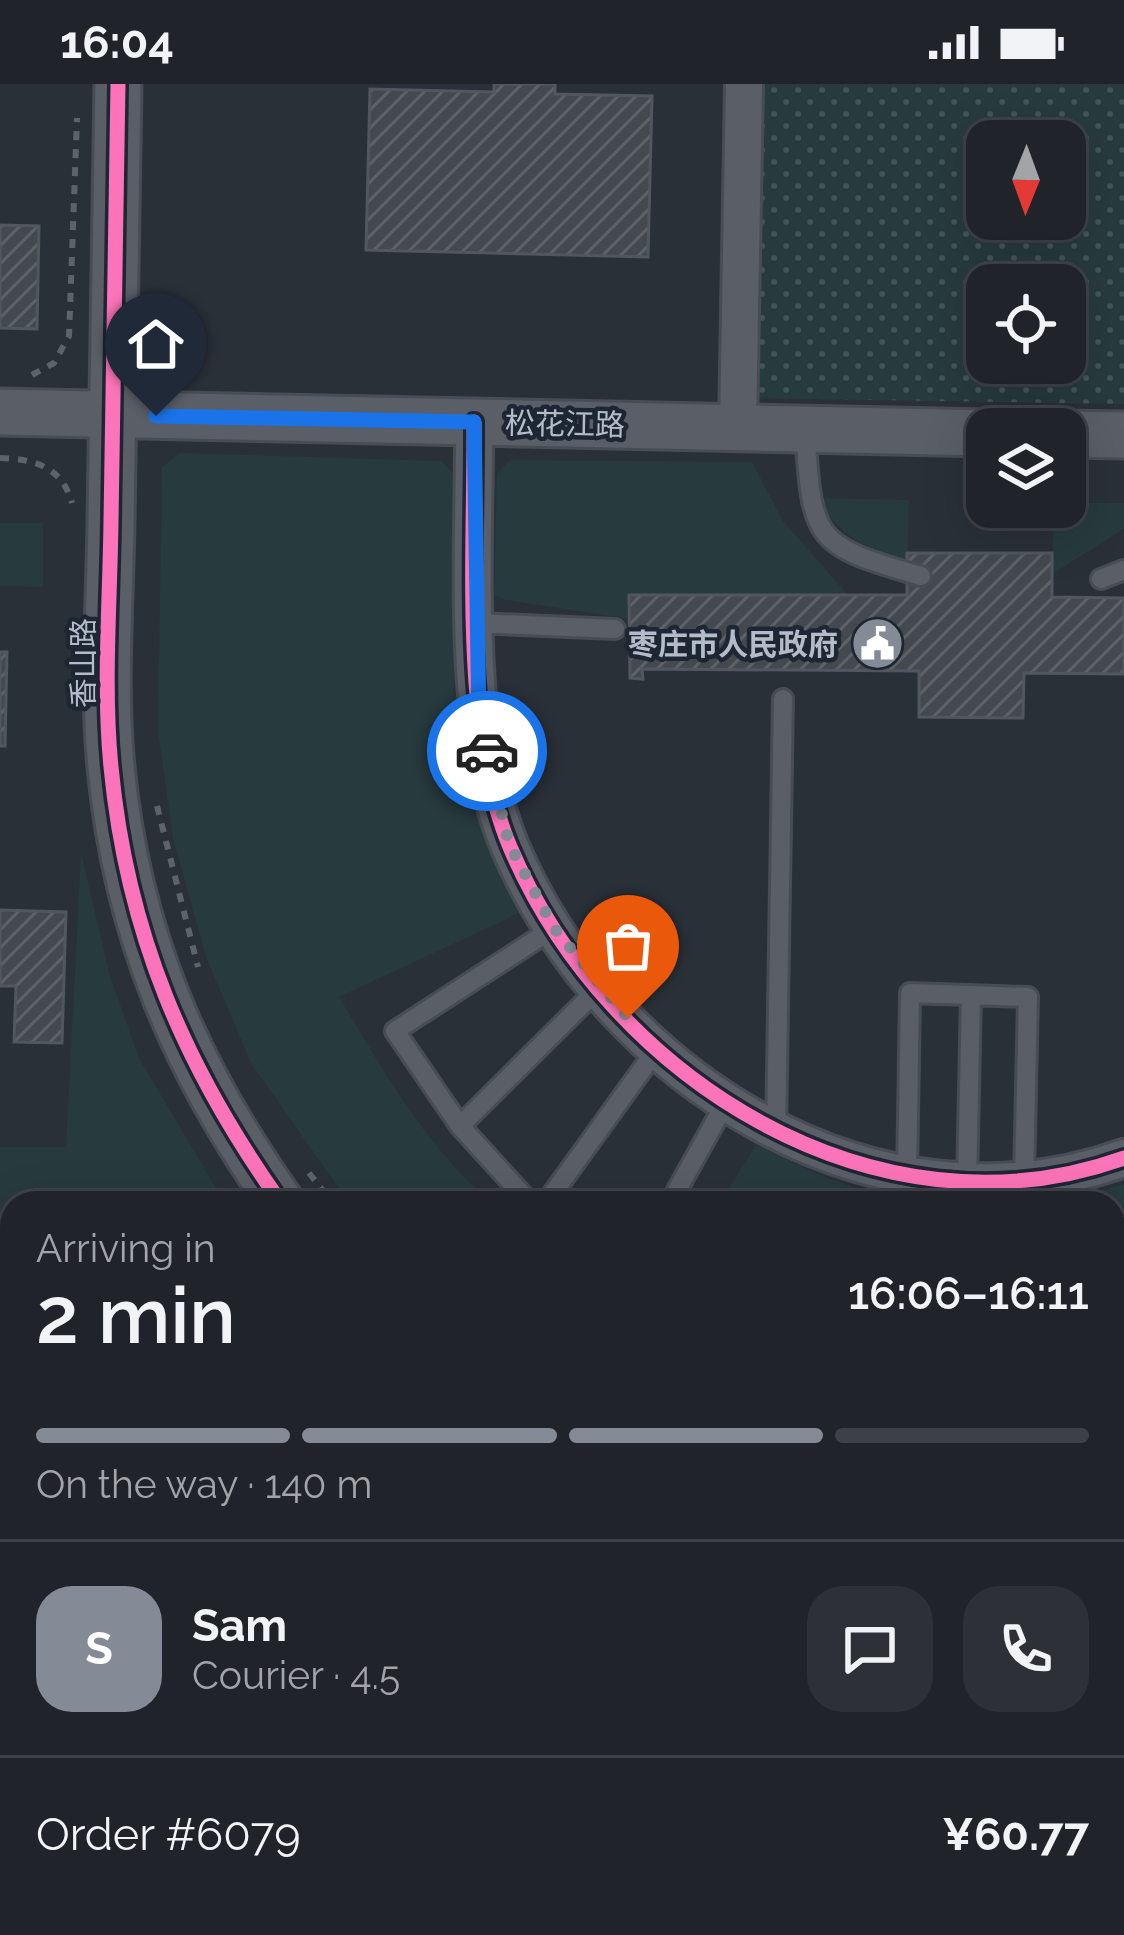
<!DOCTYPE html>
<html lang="en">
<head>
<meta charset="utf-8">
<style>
  body { margin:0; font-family:Raleway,"Noto Sans SC",sans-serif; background:#2d3036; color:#f1f3f6; height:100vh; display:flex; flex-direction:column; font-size:45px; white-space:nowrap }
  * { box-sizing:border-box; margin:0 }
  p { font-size:39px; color:#a2a4a8 }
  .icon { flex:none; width:66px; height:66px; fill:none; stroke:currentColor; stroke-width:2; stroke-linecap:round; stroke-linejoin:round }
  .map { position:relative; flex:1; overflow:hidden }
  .details { position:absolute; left:0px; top:1107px; width:1125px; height:744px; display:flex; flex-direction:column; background:#20242a; border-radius:36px 36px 0 0; box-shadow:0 12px 48px #0002,0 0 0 3px #3d4147 }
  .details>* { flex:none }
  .needle { width:78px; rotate:181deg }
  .fabs { position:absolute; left:966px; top:36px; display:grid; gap:24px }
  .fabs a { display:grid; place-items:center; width:120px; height:120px; border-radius:24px; background:#20242a; box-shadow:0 12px 48px #0002,0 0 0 3px #3d4147; font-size:60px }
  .pin { position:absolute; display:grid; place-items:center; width:102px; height:102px; color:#fff; margin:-123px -51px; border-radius:50% 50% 50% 0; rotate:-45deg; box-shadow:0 0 12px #0007 }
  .pin .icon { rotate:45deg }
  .courier { position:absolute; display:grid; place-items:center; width:120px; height:120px; margin:-60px; border:9px solid #1a73e8; border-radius:50%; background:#fff; color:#222; box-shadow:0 3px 15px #0007 }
  .summary em { font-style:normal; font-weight:600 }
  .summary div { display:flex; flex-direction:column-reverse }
  .summary { display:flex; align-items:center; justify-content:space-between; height:204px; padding:0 36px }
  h1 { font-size:78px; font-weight:600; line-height:90px }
  .bar { display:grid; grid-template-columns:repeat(4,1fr); gap:18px 12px; align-content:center; height:144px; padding:0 36px }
  .bar i { height:15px; border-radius:9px; background:#3d4147 }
  .bar .current { background:#848b96 }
  .bar p { grid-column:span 4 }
  .line { display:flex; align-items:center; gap:30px; padding:0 36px; border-top:3px solid #3d4147 }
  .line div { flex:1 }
  .round { display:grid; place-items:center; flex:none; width:126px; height:126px; border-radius:36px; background:#2d3036 }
  .status { display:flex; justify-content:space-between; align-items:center; height:84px; padding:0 60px; background:#20242a; direction:ltr }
  .status svg { height:33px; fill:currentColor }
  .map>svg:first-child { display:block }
  .green { fill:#273a3e }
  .park { fill:url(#park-dots); fill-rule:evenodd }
  .building { fill:url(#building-hatch); stroke:#52575f; stroke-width:3 }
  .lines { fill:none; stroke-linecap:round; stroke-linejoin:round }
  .service-casing { stroke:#484c53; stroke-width:24 }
  .minor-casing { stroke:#484c53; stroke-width:42 }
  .tertiary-casing { stroke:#484c53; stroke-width:51 }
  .secondary-casing { stroke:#484c53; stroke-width:57 }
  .path { stroke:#5d636a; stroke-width:6; stroke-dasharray:9 9; stroke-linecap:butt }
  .service { stroke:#5a5e66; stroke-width:18 }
  .minor { stroke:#5a5e66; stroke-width:36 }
  .tertiary { stroke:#5a5e66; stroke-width:45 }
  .secondary { stroke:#595d64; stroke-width:51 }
  .cycleway-casing { stroke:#1d2633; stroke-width:22 }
  .cycleway { stroke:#fb73b8; stroke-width:15 }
  .done { stroke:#848b96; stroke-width:12; stroke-dasharray:0 21.6 }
  .route { stroke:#1a73e8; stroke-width:15 }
  .labels { text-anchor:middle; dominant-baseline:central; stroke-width:9; stroke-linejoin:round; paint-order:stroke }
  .street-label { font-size:30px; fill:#b4bcc9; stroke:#1d2633 }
  .poi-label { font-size:30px; font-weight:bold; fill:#b4bcc9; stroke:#1d2633; text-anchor:end }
</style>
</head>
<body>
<div class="status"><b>16:04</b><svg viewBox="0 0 49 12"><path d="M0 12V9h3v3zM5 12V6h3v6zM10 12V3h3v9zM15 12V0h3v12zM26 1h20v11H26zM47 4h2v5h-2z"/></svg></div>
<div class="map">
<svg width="1124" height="1851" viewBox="0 0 1124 1851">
  <defs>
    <pattern id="park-dots" width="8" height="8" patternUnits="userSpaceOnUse" patternTransform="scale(3)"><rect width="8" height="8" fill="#273a3e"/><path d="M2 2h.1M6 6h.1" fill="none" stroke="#445559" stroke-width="1.8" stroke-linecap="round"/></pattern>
    <pattern id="building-hatch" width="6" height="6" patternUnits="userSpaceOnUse" patternTransform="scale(3)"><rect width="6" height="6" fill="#444950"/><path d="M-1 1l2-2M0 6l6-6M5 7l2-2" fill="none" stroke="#5d6168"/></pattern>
  </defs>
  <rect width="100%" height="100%" fill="#2a3038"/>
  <path class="green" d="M180 369 441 377 457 393 454 605 484 748 526 826 339 913C383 986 426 1063 492 1119H349L251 979 206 873 173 754 158 647 162 383Z
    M510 376 752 378 783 437 848 511H630V535L506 516 494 511 497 390Z
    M816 414 909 416 907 487C891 470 876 469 857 457 839 446 828 431 816 414Z
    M1065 419H1124V445L1052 490 1054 423Z
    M0 439H43V503L0 502Z
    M81 769 110 892 139 974 225 1119H12V1402L0 1390V1063H66Z
    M756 1061 824 1093 901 1119H720Z
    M1124 1100V1407L1113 1409V1119H1061Z
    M1124 1516V1784L1113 1785V1517Z"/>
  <path class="park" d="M746 0H1124V320L751 314ZM987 57H1065V135H987ZM987 201H1065V279H987Z
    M0 1668 12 1678V1839H279L310 1851H0Z"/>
  <path class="building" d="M494 0H555V10L652 12 648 173 366 166 370 5 494 8Z
    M0 141 39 142 37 245 0 244Z
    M907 469H1052V513L1124 514V590L1024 589 1023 634 919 633V587L642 585 643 595 630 594 629 511H907Z
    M0 568H7L5 662H0Z
    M0 826 66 828 62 959 14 958 16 902H0Z"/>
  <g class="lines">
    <defs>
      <path id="service" d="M805 345C812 457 813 461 921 492
        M1101 495 1124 486
        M476 539 615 545
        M460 1042 600 903
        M776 1049 783 615
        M907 1095 910 909 1028 913 1024 1096
        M967 1100 971 911
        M530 1119 460 1042 395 947 554 844
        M546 1119 657 965
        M670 1119 726 1018"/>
      <path id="minor" d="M474 338C475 467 460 644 510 763 608 994 876 1163 1124 1074
        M738 343 744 0"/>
      <path id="tertiary" d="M118 0C115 146 113 292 111 437 110 519 103 602 111 683 127 850 185 984 281 1119
        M0 328 987 349
        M1065 350 1124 351
        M1113 1458 1124 1456"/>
      <path id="secondary" d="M0 1487 12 1498
        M0 1533 12 1543
        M571 1839 617 1851
        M740 1839 825 1851"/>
    </defs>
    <use href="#service" class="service-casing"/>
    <use href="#minor" class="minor-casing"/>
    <use href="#tertiary" class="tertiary-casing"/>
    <use href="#secondary" class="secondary-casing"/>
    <path class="path" d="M32 291 54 279 69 252 77 34
      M0 374C35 375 62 383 72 419
      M157 722 198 883
      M309 1089 333 1119
      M0 1403 12 1414
      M1113 1506 1124 1502
      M0 1607 12 1618
      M1113 1795 1124 1794
      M422 1839 451 1851"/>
    <use href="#service" class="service"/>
    <use href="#minor" class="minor"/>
    <use href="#tertiary" class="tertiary"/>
    <use href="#secondary" class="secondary"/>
    <defs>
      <path id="cycleway" d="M118 0C115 146 113 292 111 437 110 519 103 602 111 683 127 850 185 984 281 1119
        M474 338C475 467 460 644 510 763 608 994 876 1163 1124 1074"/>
    </defs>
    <use href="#cycleway" class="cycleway-casing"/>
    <use href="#cycleway" class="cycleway"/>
  </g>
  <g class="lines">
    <path class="done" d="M487 667 509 760 554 844 628 934"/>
    <path class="route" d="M156 332 474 338 479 636 487 667"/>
  </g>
  <defs>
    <symbol id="civic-disc" viewBox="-11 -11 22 22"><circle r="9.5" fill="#848b96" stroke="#1d2633"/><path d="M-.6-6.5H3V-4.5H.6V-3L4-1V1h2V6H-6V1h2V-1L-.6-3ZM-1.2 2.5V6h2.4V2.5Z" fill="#fff"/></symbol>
  </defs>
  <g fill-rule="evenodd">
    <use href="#civic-disc" x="848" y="530" width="59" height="59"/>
  </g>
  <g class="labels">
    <g class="street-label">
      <text transform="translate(565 340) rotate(1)">松花江路</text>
      <text transform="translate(83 579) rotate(-90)">香山路</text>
    </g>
    <g class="poi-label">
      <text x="838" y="560">枣庄市人民政府</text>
    </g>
  </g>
</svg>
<div class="fabs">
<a><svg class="needle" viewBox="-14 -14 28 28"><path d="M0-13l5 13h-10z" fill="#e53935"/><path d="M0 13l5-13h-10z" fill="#a2a4a8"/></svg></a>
<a><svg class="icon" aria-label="locate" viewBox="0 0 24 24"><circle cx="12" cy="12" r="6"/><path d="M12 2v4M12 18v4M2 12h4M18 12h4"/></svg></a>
<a><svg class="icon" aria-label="layers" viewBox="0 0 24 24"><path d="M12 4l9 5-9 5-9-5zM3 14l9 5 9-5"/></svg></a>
</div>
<div class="pin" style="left:628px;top:934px;background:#ea580c"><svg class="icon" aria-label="bag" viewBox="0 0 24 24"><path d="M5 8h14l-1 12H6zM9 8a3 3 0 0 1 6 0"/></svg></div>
<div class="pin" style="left:156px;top:332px;background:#1f2937"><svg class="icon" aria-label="home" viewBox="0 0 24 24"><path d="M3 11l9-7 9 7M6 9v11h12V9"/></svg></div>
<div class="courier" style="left:487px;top:667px"><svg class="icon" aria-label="car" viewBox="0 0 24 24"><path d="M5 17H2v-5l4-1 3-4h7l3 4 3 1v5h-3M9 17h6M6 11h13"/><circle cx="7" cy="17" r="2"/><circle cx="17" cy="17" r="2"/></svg></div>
<section class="details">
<div class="summary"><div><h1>2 min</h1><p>Arriving in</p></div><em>16:06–16:11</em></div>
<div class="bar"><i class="current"></i><i class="current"></i><i class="current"></i><i></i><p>On the way · 140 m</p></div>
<div class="line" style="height:216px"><b class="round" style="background:#848b96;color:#fff">S</b><div><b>Sam</b><p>Courier · 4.5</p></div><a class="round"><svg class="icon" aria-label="chat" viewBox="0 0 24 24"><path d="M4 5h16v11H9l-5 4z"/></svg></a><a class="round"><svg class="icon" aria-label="phone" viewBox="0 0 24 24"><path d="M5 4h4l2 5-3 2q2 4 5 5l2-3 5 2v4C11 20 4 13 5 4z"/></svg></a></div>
<div class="line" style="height:156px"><div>Order #6079</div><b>¥60.77</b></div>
</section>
</div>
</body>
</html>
